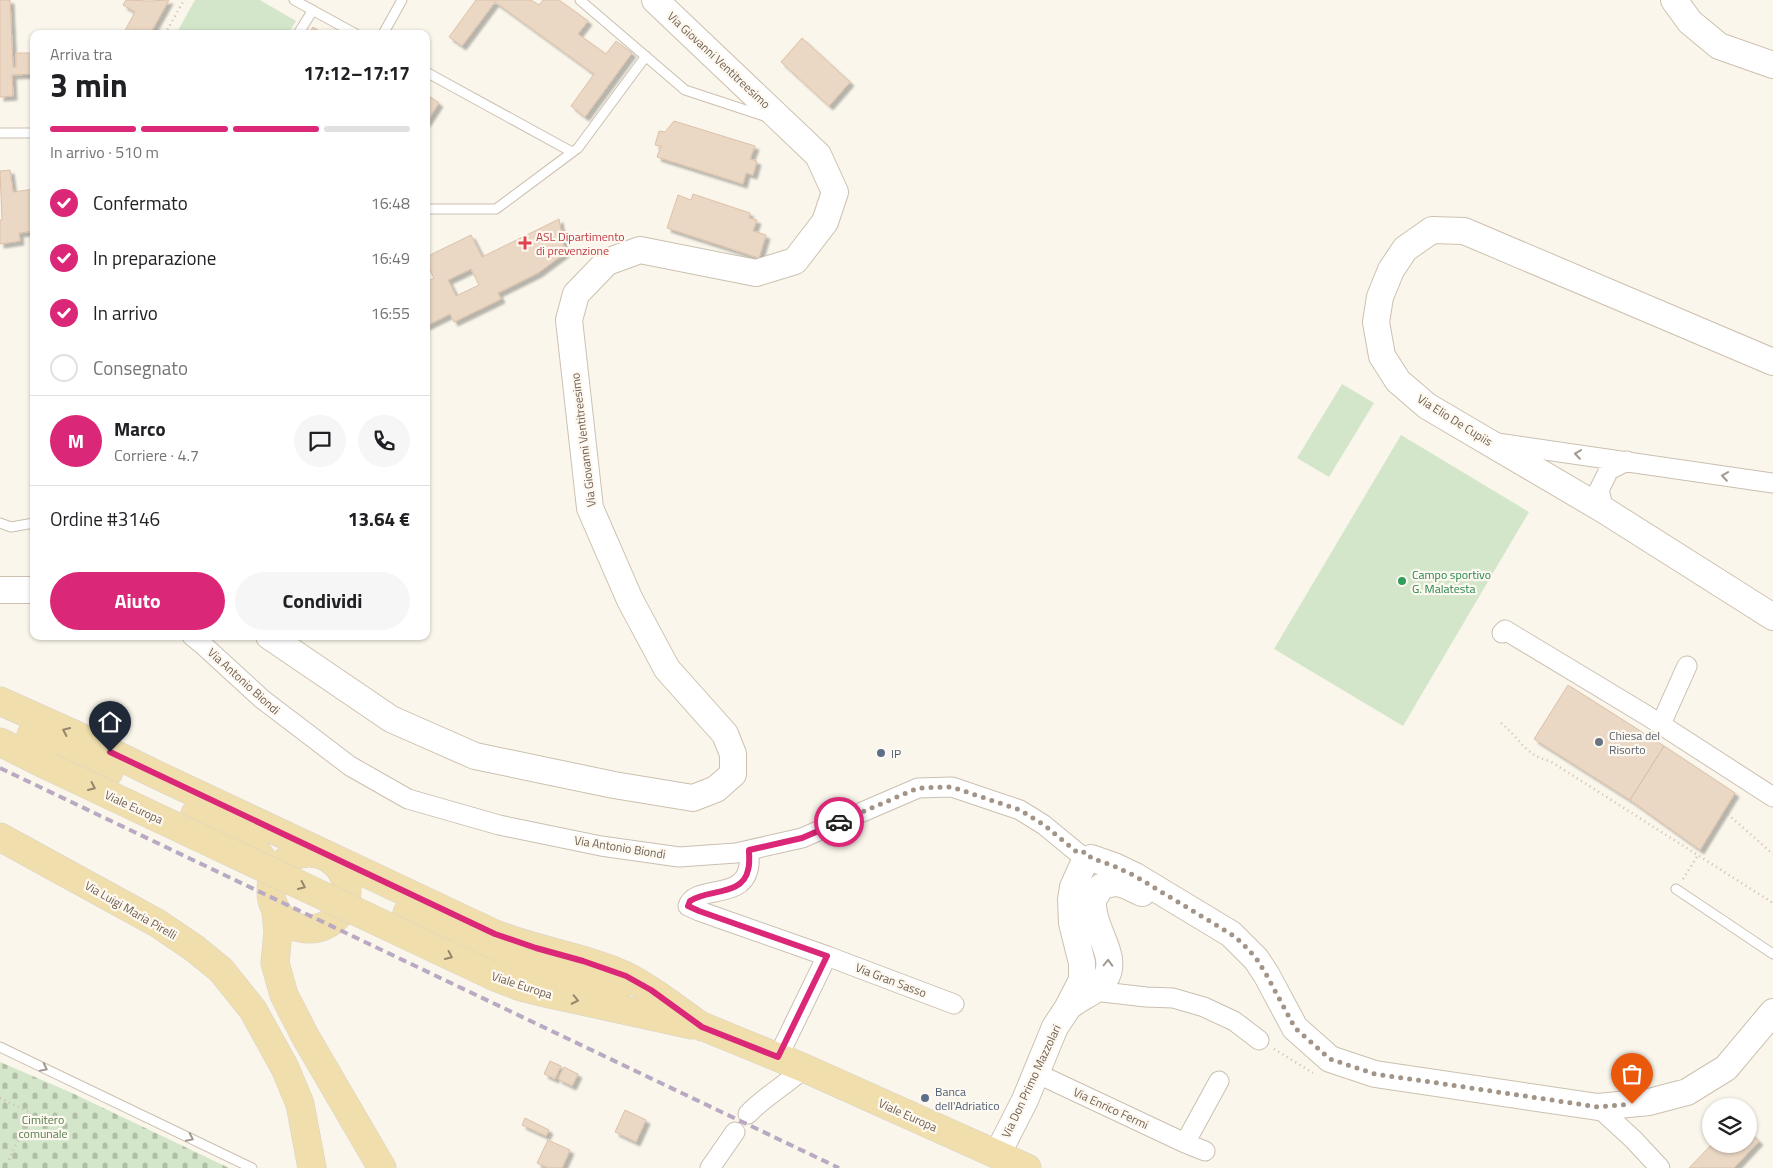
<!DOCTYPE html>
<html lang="it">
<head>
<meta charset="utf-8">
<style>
  body { margin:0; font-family:"Titillium Web",sans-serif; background:#f6f6f6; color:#202124; height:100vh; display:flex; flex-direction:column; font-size:19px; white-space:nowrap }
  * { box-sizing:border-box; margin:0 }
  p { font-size:16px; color:#757577 }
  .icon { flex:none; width:28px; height:28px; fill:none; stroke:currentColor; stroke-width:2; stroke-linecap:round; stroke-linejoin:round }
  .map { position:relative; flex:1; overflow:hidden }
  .details { position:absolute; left:30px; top:30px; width:400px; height:610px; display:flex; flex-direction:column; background:#fff; border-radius:10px; box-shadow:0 1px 4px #0004 }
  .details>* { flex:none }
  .buttons { position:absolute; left:1702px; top:1098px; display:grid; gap:10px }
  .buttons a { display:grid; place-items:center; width:55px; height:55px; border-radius:50%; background:#fff; box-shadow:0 1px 4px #0004; font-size:25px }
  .pin { position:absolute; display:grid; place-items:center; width:42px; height:42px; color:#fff; margin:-51px -21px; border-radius:50% 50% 50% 0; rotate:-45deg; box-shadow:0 0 5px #0007 }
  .pin .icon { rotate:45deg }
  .courier { position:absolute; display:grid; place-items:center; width:50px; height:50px; margin:-25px; border:4px solid #db2777; border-radius:50%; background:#fff; color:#222; box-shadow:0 1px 6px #0007 }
  .head em { font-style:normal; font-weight:700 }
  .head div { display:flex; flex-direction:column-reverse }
  .head { display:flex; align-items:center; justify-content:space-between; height:85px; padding:0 20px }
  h1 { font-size:32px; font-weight:700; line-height:38px }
  .bar { display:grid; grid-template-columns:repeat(4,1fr); gap:8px 5px; align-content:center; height:60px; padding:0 20px }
  .bar i { height:6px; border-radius:4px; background:#e0e0e0 }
  .bar .on { background:#db2777 }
  .bar p { grid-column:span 4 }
  .line { display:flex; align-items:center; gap:12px; padding:0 20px; border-top:1px solid #e0e0e0 }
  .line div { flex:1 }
  .round { display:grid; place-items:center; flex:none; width:52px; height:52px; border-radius:26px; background:#f6f6f6 }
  ol { padding:0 20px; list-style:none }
  li { display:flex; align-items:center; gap:15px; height:55px }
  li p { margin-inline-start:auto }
  li .icon { padding:5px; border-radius:50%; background:#db2777; color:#fff; stroke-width:4 }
  li:last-child { color:#757577 }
  li i { width:28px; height:28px; border:2px solid #e0e0e0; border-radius:50% }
  .primary-button { display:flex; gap:10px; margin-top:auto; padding:10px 20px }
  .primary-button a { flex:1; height:58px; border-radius:30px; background:#db2777; color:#fff; font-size:20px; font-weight:700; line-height:58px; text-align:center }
  .primary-button a+a { background:#f6f6f6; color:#202124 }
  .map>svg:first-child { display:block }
  .cemetery { fill:url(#cemetery-stones) }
  .pitch { fill:#d3e6ca }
  .building { fill:#ead7c4; stroke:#ddc1a8; fill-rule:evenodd; filter:url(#shadow) }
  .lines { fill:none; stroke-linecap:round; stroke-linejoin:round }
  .lane-casing { stroke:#cbbfb1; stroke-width:11 }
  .street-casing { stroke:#cbbfb1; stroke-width:21 }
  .secondary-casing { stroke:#cdc0af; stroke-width:28 }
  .primary-casing { stroke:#d8d2ce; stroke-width:29 }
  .path { stroke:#d1bca8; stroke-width:2.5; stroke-dasharray:1 4; stroke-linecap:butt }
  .lane { stroke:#fff; stroke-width:9 }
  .street { stroke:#fff; stroke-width:19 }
  .secondary { stroke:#fff; stroke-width:26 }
  .primary { stroke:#f0deac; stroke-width:28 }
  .rail { stroke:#baa9c3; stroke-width:4; stroke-dasharray:8 5; stroke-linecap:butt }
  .primary-bridge-casing { stroke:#d8d2ce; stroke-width:29; stroke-linecap:butt }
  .primary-bridge { stroke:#f0deac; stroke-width:28 }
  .oneway { stroke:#a3988e }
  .oneway2 { stroke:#98866c }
  .done { stroke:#a29487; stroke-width:5; stroke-dasharray:0 9 }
  .route { stroke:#db2777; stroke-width:6 }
  .health-dot { fill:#e0444e; stroke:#fdf9f1; stroke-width:2 }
  .leisure-dot { fill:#2e9e5b; stroke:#fdf9f1; stroke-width:2 }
  .worship-dot { fill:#6b7280; stroke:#fdf9f1; stroke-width:2 }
  .service-dot { fill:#5c6f8a; stroke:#fdf9f1; stroke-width:2 }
  .labels { text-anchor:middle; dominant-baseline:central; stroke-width:4.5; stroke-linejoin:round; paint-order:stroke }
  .street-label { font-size:12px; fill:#726051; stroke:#fdf9f1 }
  .health-label { font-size:12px; fill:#be3a42; stroke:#fdf9f1; text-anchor:start }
  .leisure-label { font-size:12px; fill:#27864d; stroke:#fdf9f1; text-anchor:start }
  .worship-label { font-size:12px; fill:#5b616d; stroke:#fdf9f1; text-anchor:start }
  .service-label { font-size:12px; fill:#4e5e75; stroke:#fdf9f1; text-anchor:start }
  .park-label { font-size:12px; fill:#567b4d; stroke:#fdf9f1 }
</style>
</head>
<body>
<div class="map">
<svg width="1773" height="1168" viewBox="0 0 1773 1168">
  <defs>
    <pattern id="cemetery-stones" width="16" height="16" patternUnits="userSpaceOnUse" patternTransform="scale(1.25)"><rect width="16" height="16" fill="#d3e6ca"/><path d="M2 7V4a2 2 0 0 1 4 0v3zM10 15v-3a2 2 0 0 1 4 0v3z" fill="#b0bea6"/></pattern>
    <filter id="shadow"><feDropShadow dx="4" dy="4" stdDeviation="1" flood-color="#0004"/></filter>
  </defs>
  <rect width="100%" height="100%" fill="#faf6eb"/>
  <path class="cemetery" d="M0 1062 72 1093 229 1168H0Z"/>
  <path class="pitch" d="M195 0H260L296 21 288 34H176Z
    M1342 384 1374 403 1329 477 1297 458Z
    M1401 435 1529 512 1403 726 1274 649Z"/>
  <path class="building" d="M0 0H10L13 67H16V53H34V74L12 75 13 96 0 97Z
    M126 0 149 1 169 0 150 34H123L135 12 123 5Z
    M476 0H531L539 5 543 0H559L588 21 578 34 606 54 616 41 632 53 585 117 571 106 594 74 495 2 462 46 449 37Z
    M313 27 324 34H309Z
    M802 38 850 82 829 106 781 62Z
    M426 94 439 103 426 123Z
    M674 121 755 146 750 159 757 161 753 175 746 173 743 184 657 157 661 146 655 145 659 131 665 132Z
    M10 170 13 192 34 189V231L19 233 20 241 0 244V220H2L0 171Z
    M693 194 750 213 749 218 757 220 753 231 766 235 759 258 667 228 678 195 691 200Z
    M559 219 565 253 538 273 498 293 501 299 454 322 450 314 426 326V282L434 278 426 263V257L471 235 482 257ZM471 269 479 285 456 296 448 280Z
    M1568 685 1664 746 1630 800 1534 739Z
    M1664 746 1735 793 1700 850 1630 800Z
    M550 1061 561 1066 555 1079 544 1074Z
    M564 1067 578 1074 572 1086 558 1079Z
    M625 1110 646 1120 636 1142 615 1132Z
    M525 1118 549 1130 546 1136 522 1125Z
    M1749 1132 1759 1141 1734 1168H1689L1712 1144H1749Z
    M548 1140 570 1150 562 1168H548L537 1163Z"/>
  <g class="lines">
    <defs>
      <path id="lane" d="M294 0 356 34
        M580 0 685 90 764 116
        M298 34 313 10
        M383 34 402 0
        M426 72 572 152
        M0 133H34
        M426 209H496L578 148 646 56
        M0 523 11 527 34 523
        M1676 889 1773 954
        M0 1047 252 1168"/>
      <path id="street" d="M1497 443 1773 483
        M1604 510 1599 490 1609 470 1627 461
        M1502 633 1505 630 1646 715 1773 797
        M192 636 202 644 262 699 350 766 408 799 499 825 601 846 679 857 736 853 802 838 918 788 952 787 1020 810 1044 825 1078 853
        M1661 724 1687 666
        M749 850C749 856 750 864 748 870 741 900 694 885 688 906L699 911 827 956 778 1057
        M827 956 954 1004
        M1094 991 1146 997 1173 998 1204 1007 1234 1021 1259 1040
        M1036 1073 1185 1143 1219 1081
        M1598 1107 1633 1139 1660 1168
        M748 1114C765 1096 786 1085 804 1068
        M1185 1143 1205 1151
        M710 1168 735 1132"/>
      <path id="secondary" d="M1674 0 1690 22 1719 46 1773 65
        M1773 362 1464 231 1432 230 1405 249 1391 270 1380 297 1376 322 1382 356 1398 381 1427 406 1604 510 1773 617
        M0 590H34
        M269 636 391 719 475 756 614 785 693 798 716 789 733 774V754L725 734 667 669 630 600 590 508 569 320 576 294 607 262 640 250 756 273 795 261 825 222 835 192 818 155 655 0
        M1091 858 1114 866 1135 876 1231 934 1256 959 1266 974 1295 1028 1330 1059 1375 1074 1598 1107 1649 1102 1687 1092 1726 1068 1773 1012
        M1071 1005C1082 996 1097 992 1105 979 1120 957 1092 929 1093 904 1093 898 1098 892 1101 887 1119 879 1124 885 1142 893
        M997 1155 1025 1100 1055 1027 1067 1009 1082 980V963L1072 923 1071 900 1073 887 1082 867"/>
      <path id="primary" d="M0 701 78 736 157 775 495 934C538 951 585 957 626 976 654 990 678 1010 702 1027
        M31 735 109 772
        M0 742 48 766
        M195 814C217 824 242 834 258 853 264 861 268 869 273 877
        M0 837 157 923 194 948 221 970 253 1010 285 1068 300 1104 312 1168
        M271 891a38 38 0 1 1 76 0a38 38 0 1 1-76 0Z
        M276 912 278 932 275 963 284 995 305 1036 382 1168
        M407 913 497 956 523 965 617 991
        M495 977 521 987 541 992 692 1025
        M687 1020 804 1068 1027 1168"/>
    </defs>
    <use href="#lane" class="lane-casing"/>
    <use href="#street" class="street-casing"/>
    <use href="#secondary" class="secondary-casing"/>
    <use href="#primary" class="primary-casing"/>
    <path class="path" d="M165 34 184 0
      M1501 723C1519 737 1525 756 1550 761L1773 903
      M1724 811 1773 854
      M1683 879 1698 855
      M1274 1049 1313 1073
      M0 1098 31 1113 5 1168"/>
    <use href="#lane" class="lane"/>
    <use href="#street" class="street"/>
    <use href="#secondary" class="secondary"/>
    <use href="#primary" class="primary"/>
    <path class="rail" d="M0 768 839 1168"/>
    <defs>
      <path id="primary-bridge" d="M48 766 495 977"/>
    </defs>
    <use href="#primary-bridge" class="primary-bridge-casing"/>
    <use href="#primary-bridge" class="primary-bridge"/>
  </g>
  <defs><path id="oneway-chevron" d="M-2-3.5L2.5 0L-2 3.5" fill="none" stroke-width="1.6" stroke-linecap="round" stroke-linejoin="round" transform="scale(1.25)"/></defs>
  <g class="oneway">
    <use href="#oneway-chevron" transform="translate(1578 454) rotate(-172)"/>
    <use href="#oneway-chevron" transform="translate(1725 476) rotate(-172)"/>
    <use href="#oneway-chevron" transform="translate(1108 963) rotate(-88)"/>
    <use href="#oneway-chevron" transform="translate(44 1068) rotate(26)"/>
    <use href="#oneway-chevron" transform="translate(190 1138) rotate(26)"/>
  </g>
  <g class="oneway2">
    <use href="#oneway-chevron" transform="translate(66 731) rotate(-155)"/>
    <use href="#oneway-chevron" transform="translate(92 787) rotate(25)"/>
    <use href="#oneway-chevron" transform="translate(302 886) rotate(25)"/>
    <use href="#oneway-chevron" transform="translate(449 956) rotate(25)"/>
    <use href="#oneway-chevron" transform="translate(575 1000) rotate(12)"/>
  </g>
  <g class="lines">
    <path class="done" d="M839 822 918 788 952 787 1020 810 1044 825 1078 853 1083 852 1088 853 1091 858 1114 866 1135 876 1231 934 1242 943 1256 958 1266 974 1295 1028 1330 1059 1375 1074 1431 1082 1598 1107 1632 1104"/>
    <path class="route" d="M110 752 495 934 536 948 583 961 626 976 651 990 702 1027 778 1057 827 956 699 911 688 906 690 901C707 889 743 896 748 870 750 864 749 856 749 850L802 838 839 822"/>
  </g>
  <path class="health-dot" d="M522.5 235.5h5v5h5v5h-5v5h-5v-5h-5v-5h5z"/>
  <circle class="leisure-dot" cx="1402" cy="581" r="5"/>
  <circle class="worship-dot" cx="1599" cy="742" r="5"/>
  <g class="service-dot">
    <circle cx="881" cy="753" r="5"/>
    <circle cx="925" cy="1098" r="5"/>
  </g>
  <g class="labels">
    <g class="street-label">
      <text transform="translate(719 60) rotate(43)">Via Giovanni Ventitreesimo</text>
      <text transform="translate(1455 420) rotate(32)">Via Elio De Cupiis</text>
      <text transform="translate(583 440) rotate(-97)">Via Giovanni Ventitreesimo</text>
      <text transform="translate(244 681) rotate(42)">Via Antonio Biondi</text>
      <text transform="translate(134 807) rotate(25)">Viale Europa</text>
      <text transform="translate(620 847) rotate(9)">Via Antonio Biondi</text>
      <text transform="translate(131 910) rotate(30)">Via Luigi Maria Pirelli</text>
      <text transform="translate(891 980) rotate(21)">Via Gran Sasso</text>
      <text transform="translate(522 985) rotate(18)">Viale Europa</text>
      <text transform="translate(1031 1081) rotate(-65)">Via Don Primo Mazzolari</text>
      <text transform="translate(1111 1108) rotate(25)">Via Enrico Fermi</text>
      <text transform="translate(908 1115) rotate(24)">Viale Europa</text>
    </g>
    <g class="health-label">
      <text x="536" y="236">ASL Dipartimento<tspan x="536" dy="14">di prevenzione</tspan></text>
    </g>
    <g class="leisure-label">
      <text x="1412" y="574">Campo sportivo<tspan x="1412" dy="14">G. Malatesta</tspan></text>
    </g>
    <g class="worship-label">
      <text x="1609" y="735">Chiesa del<tspan x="1609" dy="14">Risorto</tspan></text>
    </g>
    <g class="service-label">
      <text x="891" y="753">IP</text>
      <text x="935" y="1091">Banca<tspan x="935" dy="14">dell'Adriatico</tspan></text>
    </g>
    <g class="park-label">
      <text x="43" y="1119">Cimitero<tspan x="43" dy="14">comunale</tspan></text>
    </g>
  </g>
</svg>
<div class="buttons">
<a><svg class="icon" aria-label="layers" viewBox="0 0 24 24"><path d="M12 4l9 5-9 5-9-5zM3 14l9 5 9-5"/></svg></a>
</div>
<div class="pin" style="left:1632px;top:1104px;background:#ea580c"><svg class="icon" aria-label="bag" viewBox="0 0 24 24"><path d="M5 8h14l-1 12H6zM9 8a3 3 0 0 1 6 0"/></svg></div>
<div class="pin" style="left:110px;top:752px;background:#1f2937"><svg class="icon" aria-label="home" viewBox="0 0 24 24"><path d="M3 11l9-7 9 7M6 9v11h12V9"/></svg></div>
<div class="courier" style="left:839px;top:822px"><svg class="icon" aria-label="car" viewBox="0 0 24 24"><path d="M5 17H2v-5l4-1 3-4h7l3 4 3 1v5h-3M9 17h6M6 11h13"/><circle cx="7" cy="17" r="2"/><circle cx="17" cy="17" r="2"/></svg></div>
<section class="details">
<div class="head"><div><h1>3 min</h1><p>Arriva tra</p></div><em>17:12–17:17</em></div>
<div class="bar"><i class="on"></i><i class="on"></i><i class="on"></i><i></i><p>In arrivo · 510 m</p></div>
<ol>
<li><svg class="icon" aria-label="check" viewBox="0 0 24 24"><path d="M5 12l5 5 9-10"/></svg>Confermato<p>16:48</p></li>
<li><svg class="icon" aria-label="check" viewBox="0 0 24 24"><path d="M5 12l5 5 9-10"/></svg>In preparazione<p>16:49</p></li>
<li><svg class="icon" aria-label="check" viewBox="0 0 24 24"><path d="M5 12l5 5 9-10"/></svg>In arrivo<p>16:55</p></li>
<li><i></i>Consegnato</li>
</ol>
<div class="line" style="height:90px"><b class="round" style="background:#db2777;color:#fff">M</b><div><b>Marco</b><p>Corriere · 4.7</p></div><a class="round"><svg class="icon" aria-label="chat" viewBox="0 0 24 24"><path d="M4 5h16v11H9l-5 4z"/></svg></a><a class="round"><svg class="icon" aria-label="phone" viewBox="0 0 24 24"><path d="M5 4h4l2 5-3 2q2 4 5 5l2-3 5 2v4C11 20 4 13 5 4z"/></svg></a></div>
<div class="line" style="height:65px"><div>Ordine #3146</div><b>13.64 €</b></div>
<div class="primary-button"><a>Aiuto</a><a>Condividi</a></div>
</section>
</div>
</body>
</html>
